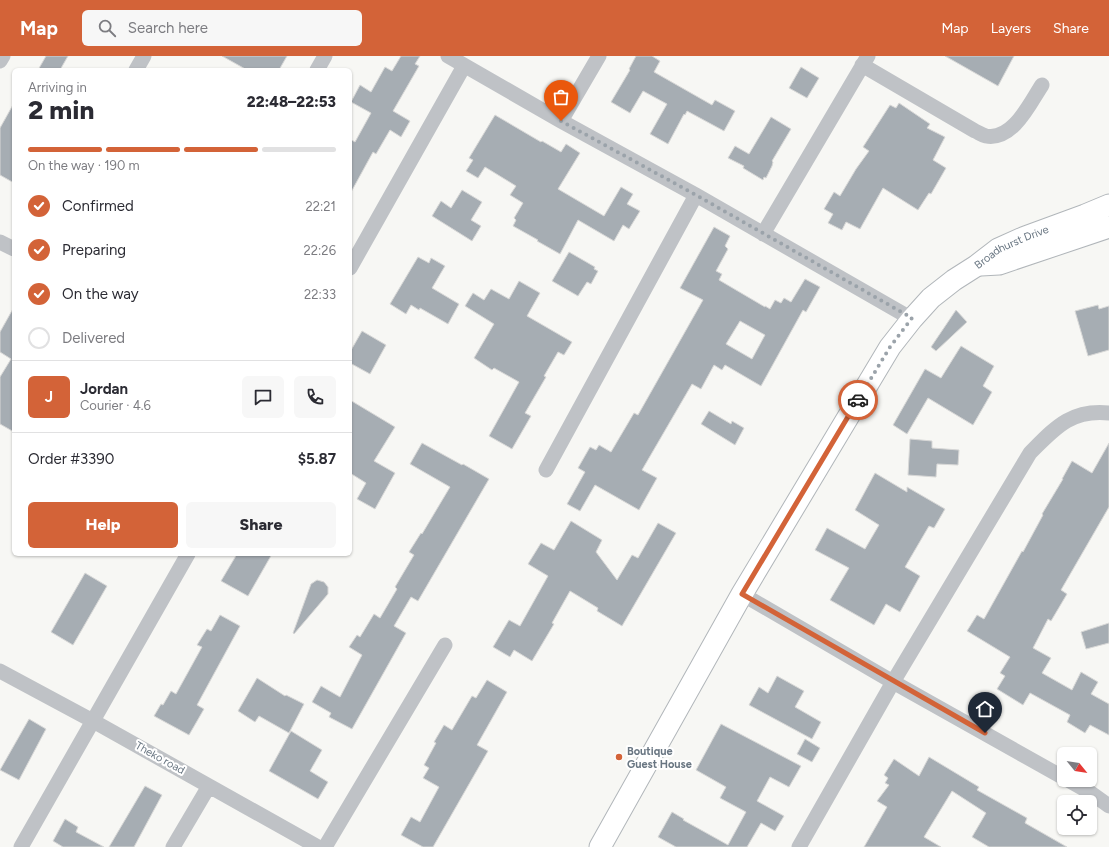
<!DOCTYPE html>
<html lang="en">
<head>
<meta charset="utf-8">
<style>
  body { margin:0; font-family:Figtree,sans-serif; background:#f7f7f7; color:#2b2b33; height:100vh; display:flex; flex-direction:column; font-size:15px; white-space:nowrap }
  * { box-sizing:border-box; margin:0 }
  p { font-size:13px; color:#7c7c81 }
  .icon { flex:none; width:22px; height:22px; fill:none; stroke:currentColor; stroke-width:2; stroke-linecap:round; stroke-linejoin:round }
  .map { position:relative; flex:1; overflow:hidden }
  .drawer { position:absolute; left:12px; top:12px; width:340px; height:488px; display:flex; flex-direction:column; background:#fff; border-radius:6px; box-shadow:0 1px 3px #0004 }
  .drawer>* { flex:none }
  .needle { width:26px; rotate:120deg }
  .controls { position:absolute; left:1057px; top:691px; display:grid; gap:8px }
  .controls a { display:grid; place-items:center; width:40px; height:40px; border-radius:6px; background:#fff; box-shadow:0 1px 3px #0004; font-size:20px }
  .pin { position:absolute; display:grid; place-items:center; width:34px; height:34px; color:#fff; margin:-41px -17px; border-radius:50% 50% 50% 0; rotate:-45deg; box-shadow:0 0 4px #0007 }
  .pin .icon { rotate:45deg }
  .courier { position:absolute; display:grid; place-items:center; width:40px; height:40px; margin:-20px; border:3px solid #d36338; border-radius:50%; background:#fff; color:#222; box-shadow:0 1px 5px #0007 }
  .summary em { font-style:normal; font-weight:800 }
  .summary div { display:flex; flex-direction:column-reverse }
  .summary { display:flex; align-items:center; justify-content:space-between; height:68px; padding:0 16px }
  h1 { font-size:26px; font-weight:800; line-height:30px }
  .bar { display:grid; grid-template-columns:repeat(4,1fr); gap:6px 4px; align-content:center; height:48px; padding:0 16px }
  .bar i { height:5px; border-radius:3px; background:#e1e1e2 }
  .bar .on { background:#d36338 }
  .bar p { grid-column:span 4 }
  .line { display:flex; align-items:center; gap:10px; padding:0 16px; border-top:1px solid #e1e1e2 }
  .line div { flex:1 }
  .round { display:grid; place-items:center; flex:none; width:42px; height:42px; border-radius:6px; background:#f7f7f7 }
  ol { padding:0 16px; list-style:none }
  li { display:flex; align-items:center; gap:12px; height:44px }
  li p { margin-inline-start:auto }
  li .icon { padding:4px; border-radius:50%; background:#d36338; color:#fff; stroke-width:4 }
  li:last-child { color:#7c7c81 }
  li i { width:22px; height:22px; border:2px solid #e1e1e2; border-radius:50% }
  .action { display:flex; gap:8px; margin-top:auto; padding:8px 16px }
  .action a { flex:1; height:46px; border-radius:6px; background:#d36338; color:#fff; font-size:16px; font-weight:800; line-height:46px; text-align:center }
  .action a+a { background:#f7f7f7; color:#2b2b33 }
  header { display:flex; align-items:center; gap:24px; box-sizing:border-box; height:56px; padding:0 20px; background:#d36338; color:#fff }
  header strong { font-size:19px }
  nav { display:flex; gap:22px; margin-inline-start:auto; font-size:14px }
  .search { width:280px; height:36px; background:#f7f7f7; display:flex; align-items:center; gap:10px; box-sizing:border-box; padding:0 14px; border-radius:6px; color:#7c7c81; font-size:15px }
  .map>svg:first-child { display:block }
  .building { fill:#a6adb3; stroke:#d8d8d7; fill-rule:evenodd }
  .lines { fill:none; stroke-linecap:round; stroke-linejoin:round }
  .secondary-casing { stroke:#b1b6ba; stroke-width:23 }
  .street { stroke:#bfc2c6; stroke-width:15 }
  .secondary { stroke:#fff; stroke-width:21 }
  .done { stroke:#9ba3aa; stroke-width:4; stroke-dasharray:0 7.2 }
  .route { stroke:#d36338; stroke-width:5 }
  .poi-dot { fill:#d36338; stroke:#fff; stroke-width:1.5 }
  .labels { text-anchor:middle; dominant-baseline:central; stroke-width:4; stroke-linejoin:round; paint-order:stroke }
  .street-label { font-size:11px; fill:#697682; stroke:#fff }
  .poi-label { font-size:11px; font-weight:bold; fill:#697682; stroke:#fff; text-anchor:start }
</style>
</head>
<body>
<header>
<strong>Map</strong>
<div class="search"><svg class="icon" aria-label="search" viewBox="0 0 24 24"><circle cx="10" cy="10" r="6"/><path d="M15 15l6 6"/></svg>Search here</div>
<nav><a>Map</a><a>Layers</a><a>Share</a></nav>
</header>
<div class="map">
<svg width="1109" height="791" viewBox="0 0 1109 791">
  <rect width="100%" height="100%" fill="#f7f7f4"/>
  <path class="building" d="M46 0H68L60 14H38Z
    M222 0H287L279 14H247Z
    M401 0H420L415 8 419 10 393 55 410 65 401 81 390 74 376 98 373 96 350 138V83L355 86 371 57 351 46 360 29 371 36 385 11 392 15Z
    M636 0H652L660 5 654 16 712 49 715 44 735 55 724 75 687 55 685 59 684 58 668 88 650 78 667 48 643 35 630 57 611 46 630 14 629 13Z
    M945 0H1014L998 30Z
    M801 11 819 22 807 42 789 32Z
    M14 47V127L0 119V72Z
    M899 47 930 68 927 72 945 81 933 104 946 112 931 138 929 137 918 154 883 132 860 173 846 166 842 174 828 167 833 158 824 153 834 136 840 140 856 113 869 95 863 91 890 49 896 52Z
    M495 59 541 86 542 85 561 96 566 88 580 97 558 133 604 160 621 131 633 138 627 148 640 155 629 173 623 169 614 185 578 164 560 198 537 185 538 184 513 170 516 164 514 162 523 147 510 139 516 130 485 111 478 122 466 115 473 104 469 102Z
    M771 61 791 73 772 105 773 106 772 110 766 122 764 121 763 124 743 112 744 110 728 102 735 90 749 98Z
    M462 134 482 146 471 164 481 170 472 185 432 160 441 145 451 152Z
    M714 171 730 180 725 190 728 193 716 215 722 218 719 224 765 251V250L770 253 775 244 781 247 784 242 791 246 805 223 820 231 806 256 803 254 761 330 725 309 722 314 714 309 701 333 692 328 642 414 657 422 639 454 595 429 580 455 567 448 585 416 578 412 590 391 596 394 599 389 611 396 634 357 638 359 703 244 680 232ZM740 265 765 279 752 303 726 288Z
    M569 196 595 211 594 213 598 215 591 228 587 226 578 240 552 225Z
    M418 201 429 207 431 202 445 210 432 232 459 248 448 268 420 252 419 254 411 249 406 258 390 248Z
    M519 225 540 237 527 260 572 286 564 299 558 296 544 320 546 321 525 357 531 360 512 393 489 380 519 326 494 312 492 314 474 302 494 268 465 250 473 237 484 244 491 233 509 243Z
    M1098 249 1099 253 1109 250V294L1088 300 1075 255Z
    M14 251V376L0 368V321L11 303 0 296V276Z
    M956 254 967 266 936 295 931 291Z
    M362 275 386 289 370 318 350 307V296Z
    M961 290 994 310 983 330 992 336 973 369 928 342 907 378 893 369 925 313 941 322Z
    M350 344 395 371 374 405 395 417 375 453 357 443 366 427 350 417Z
    M709 355 731 368 732 365 744 372 735 389 701 368Z
    M910 383 932 385V392L959 394 958 409 937 408 936 421 908 419Z
    M422 387 462 409 463 408 489 423 418 545 411 541 394 570 406 577 352 673 329 661 331 657 312 646 321 630 340 641 362 599 349 591 357 579 360 581 374 558 380 562 397 533 395 531 414 499 409 496 421 477 422 478 450 431 410 408Z
    M1109 387V451L1061 534 1067 538 1051 565 1048 563 1033 592 1051 602 1042 617 1072 634 1081 616 1098 626 1091 638 1109 648V679L1090 669 1085 677 1067 666 1070 659 1030 637 1023 649 997 633 1005 620 1000 617 1010 601 967 575 977 559 984 563 1022 495 1023 496 1043 459 1042 458 1063 423H1062L1072 405 1092 417Z
    M875 417 907 436V431L945 453 934 472 929 470 905 511 920 520 900 556 886 548 874 569 830 544 849 512 815 494 827 472 865 493 879 469 855 454Z
    M571 465 602 484 596 496 617 524 632 499 638 502 658 467 676 477 622 570 597 555 598 552 570 535 552 567 554 568 532 605 514 594 510 601 493 591 509 564 520 570 548 520 528 508 541 487 554 494Z
    M237 498H272L248 540 221 525Z
    M85 517 107 530 73 589 51 576Z
    M317 524 324 526 328 531V538L294 578 293 577 311 528Z
    M220 559 240 570 197 649 204 653 189 679 154 660 161 648 163 649 171 635 176 638 202 591 197 589 207 573 211 575Z
    M1109 567V587L1086 593 1081 576Z
    M777 620 804 635 795 651 821 666 812 683 749 649 759 631 768 637Z
    M257 622 285 640 286 639 304 648 289 677 259 660 255 666 238 655Z
    M487 624 507 636 477 689 488 695 433 791H423L401 779 411 761 420 766 439 731 423 722 429 712 424 709 436 687 434 686 444 669 452 674 472 640 476 642Z
    M29 663 46 673 19 724 0 714Z
    M721 668 801 710 789 731 770 721 757 745 784 760 775 775 761 767 747 791H676L658 781 672 756 684 763 683 764 728 789 746 756 720 742 726 731 696 714Z
    M291 675 322 694 310 715 328 726 318 743 269 715Z
    M805 683 820 692 812 706 797 698Z
    M929 701 979 731 977 734 1027 762 1025 767 1067 791H989L972 781 986 757 952 735 924 781 941 791H864L887 751 877 745 889 729 885 727 888 722 884 719 894 703 919 720Z
    M145 730 162 739 134 791H109Z
    M65 763 78 771 76 776 104 791H63L53 785Z"/>
  <g class="lines">
    <defs>
      <g id="secondary">
        <path d="M981 209 999 208 1109 171"/>
        <path id="s1" d="M600 791 742 538 890 291 912 263 931 242 954 224 976 210 998 193 1025 181 1085 159 1109 149"/>
      </g>
    </defs>
    <use href="#secondary" class="secondary-casing"/>
    <path class="street" d="M448 0 561 65 696 139 912 263
      M0 5 3 0
      M862 9 975 75C978 76 982 79 986 80 1013 85 1030 47 1042 29
      M136 14 144 0
      M317 14 325 0
      M561 65 599 0
      M763 178 868 0
      M0 186 14 193
      M350 212 464 10
      M546 414 696 139
      M742 538 893 626 1064 722
      M0 615 93 665 318 791
      M1068 724 1091 737 1109 750
      M21 791 188 498
      M173 791 209 730
      M325 791 445 589
      M799 791 893 626 1030 397C1055 372 1071 353 1109 357"/>
    <use href="#secondary" class="secondary"/>
  </g>
  <g class="lines">
    <path class="done" d="M561 65 696 139 912 262 890 291 858 344"/>
    <path class="route" d="M858 344 742 538 985 677"/>
  </g>
  <circle class="poi-dot" cx="619" cy="701" r="4"/>
  <g class="labels">
    <g class="street-label">
      <text stroke="none"><textPath href="#s1" startOffset="738">Broadhurst Drive</textPath></text>
      <text transform="translate(160 702) rotate(29)">Theko road</text>
    </g>
    <g class="poi-label">
      <text x="627" y="695">Boutique<tspan x="627" dy="13">Guest House</tspan></text>
    </g>
  </g>
</svg>
<div class="controls">
<a><svg class="needle" viewBox="-14 -14 28 28"><path d="M0-13l5 13h-10z" fill="#e53935"/><path d="M0 13l5-13h-10z" fill="#7c7c81"/></svg></a>
<a><svg class="icon" aria-label="locate" viewBox="0 0 24 24"><circle cx="12" cy="12" r="6"/><path d="M12 2v4M12 18v4M2 12h4M18 12h4"/></svg></a>
</div>
<div class="pin" style="left:561px;top:65px;background:#ea580c"><svg class="icon" aria-label="bag" viewBox="0 0 24 24"><path d="M5 8h14l-1 12H6zM9 8a3 3 0 0 1 6 0"/></svg></div>
<div class="pin" style="left:985px;top:677px;background:#1f2937"><svg class="icon" aria-label="home" viewBox="0 0 24 24"><path d="M3 11l9-7 9 7M6 9v11h12V9"/></svg></div>
<div class="courier" style="left:858px;top:344px"><svg class="icon" aria-label="car" viewBox="0 0 24 24"><path d="M5 17H2v-5l4-1 3-4h7l3 4 3 1v5h-3M9 17h6M6 11h13"/><circle cx="7" cy="17" r="2"/><circle cx="17" cy="17" r="2"/></svg></div>
<section class="drawer">
<div class="summary"><div><h1>2 min</h1><p>Arriving in</p></div><em>22:48–22:53</em></div>
<div class="bar"><i class="on"></i><i class="on"></i><i class="on"></i><i></i><p>On the way · 190 m</p></div>
<ol>
<li><svg class="icon" aria-label="check" viewBox="0 0 24 24"><path d="M5 12l5 5 9-10"/></svg>Confirmed<p>22:21</p></li>
<li><svg class="icon" aria-label="check" viewBox="0 0 24 24"><path d="M5 12l5 5 9-10"/></svg>Preparing<p>22:26</p></li>
<li><svg class="icon" aria-label="check" viewBox="0 0 24 24"><path d="M5 12l5 5 9-10"/></svg>On the way<p>22:33</p></li>
<li><i></i>Delivered</li>
</ol>
<div class="line" style="height:72px"><b class="round" style="background:#d36338;color:#fff">J</b><div><b>Jordan</b><p>Courier · 4.6</p></div><a class="round"><svg class="icon" aria-label="chat" viewBox="0 0 24 24"><path d="M4 5h16v11H9l-5 4z"/></svg></a><a class="round"><svg class="icon" aria-label="phone" viewBox="0 0 24 24"><path d="M5 4h4l2 5-3 2q2 4 5 5l2-3 5 2v4C11 20 4 13 5 4z"/></svg></a></div>
<div class="line" style="height:52px"><div>Order #3390</div><b>$5.87</b></div>
<div class="action"><a>Help</a><a>Share</a></div>
</section>
</div>
</body>
</html>
